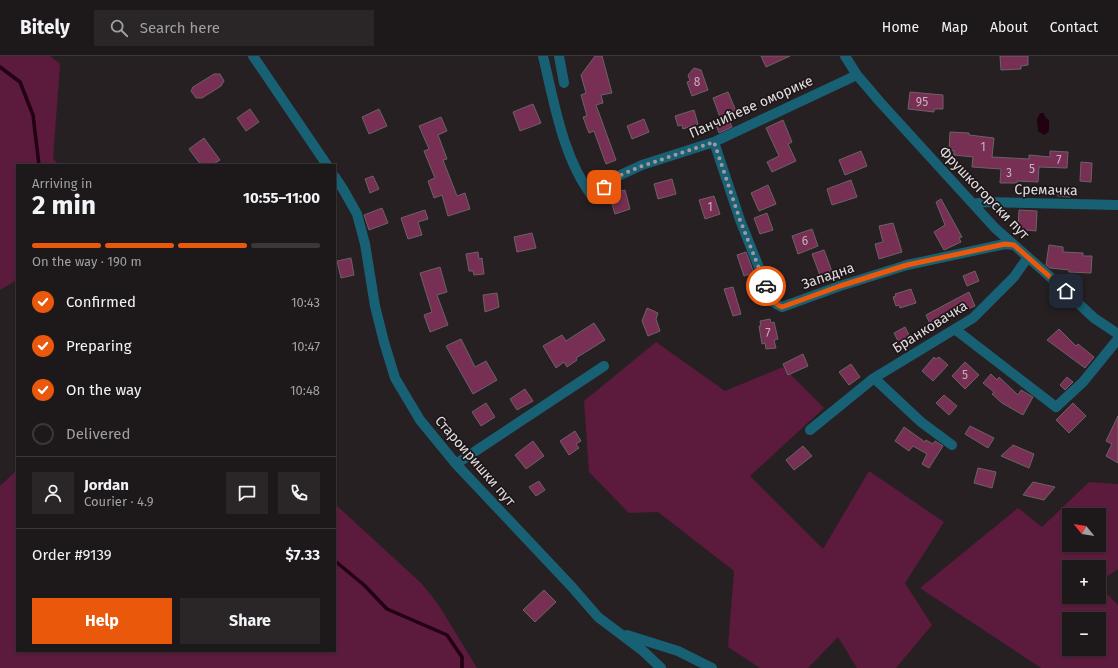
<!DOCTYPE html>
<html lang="en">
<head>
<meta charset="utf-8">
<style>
  body { margin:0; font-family:"Fira Sans",sans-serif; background:#2a2527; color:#f1f3f6; height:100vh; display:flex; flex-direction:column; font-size:15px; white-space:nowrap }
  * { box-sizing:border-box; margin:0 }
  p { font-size:13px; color:#a0a0a2 }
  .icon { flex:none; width:22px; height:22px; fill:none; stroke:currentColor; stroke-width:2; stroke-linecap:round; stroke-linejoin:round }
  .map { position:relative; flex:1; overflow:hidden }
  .side { position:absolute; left:16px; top:108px; width:320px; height:488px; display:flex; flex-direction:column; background:#1d181a; border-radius:0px; box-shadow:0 1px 3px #0004,0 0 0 1px #3b3739 }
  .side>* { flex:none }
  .needle { width:26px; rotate:300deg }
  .buttons { position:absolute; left:1062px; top:452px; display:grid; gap:8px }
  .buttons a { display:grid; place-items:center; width:44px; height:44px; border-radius:0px; background:#1d181a; box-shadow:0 1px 3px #0004,0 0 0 1px #3b3739; font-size:20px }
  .pin { position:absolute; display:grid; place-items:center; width:34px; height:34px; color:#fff; margin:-17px; border-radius:8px; box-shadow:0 2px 6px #0006 }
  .courier { position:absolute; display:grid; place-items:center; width:40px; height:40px; margin:-20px; border:3px solid #ea580c; border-radius:50%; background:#fff; color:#222; box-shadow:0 1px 5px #0007 }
  .overview em { font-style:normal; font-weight:700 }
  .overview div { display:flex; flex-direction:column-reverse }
  .overview { display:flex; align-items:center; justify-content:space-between; height:68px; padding:0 16px }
  h1 { font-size:26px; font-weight:700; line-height:30px }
  .bar { display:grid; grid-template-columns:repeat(4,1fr); gap:6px 4px; align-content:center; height:48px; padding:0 16px }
  .bar i { height:5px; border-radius:3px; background:#3b3739 }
  .bar .active { background:#ea580c }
  .bar p { grid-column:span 4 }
  .line { display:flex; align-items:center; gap:10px; padding:0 16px; border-top:1px solid #3b3739 }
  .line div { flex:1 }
  .round { display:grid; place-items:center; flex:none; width:42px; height:42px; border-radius:0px; background:#2a2527 }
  ol { padding:0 16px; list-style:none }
  li { display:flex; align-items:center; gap:12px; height:44px }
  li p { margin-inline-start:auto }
  li .icon { padding:4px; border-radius:50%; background:#ea580c; color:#fff; stroke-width:4 }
  li:last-child { color:#a0a0a2 }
  li i { width:22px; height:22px; border:2px solid #3b3739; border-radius:50% }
  .cta { display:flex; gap:8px; margin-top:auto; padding:8px 16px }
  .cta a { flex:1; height:46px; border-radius:0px; background:#ea580c; color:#fff; font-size:16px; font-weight:700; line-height:46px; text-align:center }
  .cta a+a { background:#2a2527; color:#f1f3f6 }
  header { display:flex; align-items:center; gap:24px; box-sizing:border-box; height:56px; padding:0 20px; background:#1d181a; border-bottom:1px solid #3b3739 }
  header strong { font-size:19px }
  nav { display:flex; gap:22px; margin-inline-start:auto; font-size:14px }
  .search { width:280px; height:36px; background:#2a2527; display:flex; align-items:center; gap:10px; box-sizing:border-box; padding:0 14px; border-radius:0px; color:#a0a0a2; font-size:15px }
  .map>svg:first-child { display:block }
  .green { fill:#5c1a3c; fill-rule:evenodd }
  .water { fill:#220112 }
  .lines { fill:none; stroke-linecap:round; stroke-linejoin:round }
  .stream { stroke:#220112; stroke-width:3.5 }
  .building { fill:#773053; stroke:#6b6266 }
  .minor { stroke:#186175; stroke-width:10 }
  .done { stroke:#a09a9d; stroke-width:4; stroke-dasharray:0 7.2 }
  .route { stroke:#ea580c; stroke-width:5 }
  .labels { text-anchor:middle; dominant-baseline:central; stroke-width:3.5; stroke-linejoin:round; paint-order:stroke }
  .number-label { font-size:12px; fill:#c6b1bb }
  .street-label { font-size:14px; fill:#e1dcde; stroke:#1e171a }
</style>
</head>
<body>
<header>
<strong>Bitely</strong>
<div class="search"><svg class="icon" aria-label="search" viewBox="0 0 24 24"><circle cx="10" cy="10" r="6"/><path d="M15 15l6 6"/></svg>Search here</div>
<nav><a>Home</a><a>Map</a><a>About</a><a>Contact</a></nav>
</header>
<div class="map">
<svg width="1118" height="612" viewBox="0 0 1118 612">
  <rect width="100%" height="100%" fill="#272023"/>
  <path class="green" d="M0 0H50L60 8 53 103 60 109H17V224L0 234Z
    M656 286 725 335 783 311 824 352 750 420 823 493 869 415 944 466 905 527 932 569 896 612H857L838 581 808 612H760L728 591 734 515 658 456 629 457 589 416 584 345Z
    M17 414V595H335V448L421 527 438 548 477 612H0V430Z
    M1089 426 1118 428V513L1099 526V511H1069V541H1099V530L1118 549V612H1041L920 532 1018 452 1042 471ZM1069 459H1099V489H1069ZM1069 563H1099V593H1069Z"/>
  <path class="water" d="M1040 57H1044L1045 61 1049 64V75L1044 79 1038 75 1037 63Z"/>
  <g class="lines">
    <path class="stream" d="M0 11 20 26 33 59 39 109
      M335 505 364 529 387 553 447 579 462 601V612"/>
  </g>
  <path class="building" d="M595 0H602L612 37 601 39 603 47 596 49 616 104 606 108 594 75 589 77 583 61 587 60 581 39 586 37 581 19Z
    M761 0H790L766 11Z
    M1000 0H1028V9L1021 10V13L1001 14Z
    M694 12 701 14 708 34 692 40 687 26 690 25 688 19Z
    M214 18H220L224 25 221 30 202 42H196L191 35 193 31Z
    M728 36 736 55 720 61 713 42Z
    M910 36 943 39V53H934V56L908 53Z
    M533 48 541 67 520 75 513 56Z
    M250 53 259 66 246 75 237 62Z
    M379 53 387 70 369 78 362 61Z
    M694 54 698 68 683 73 682 69 678 70 675 60Z
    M441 61 447 75 438 79 447 103 443 104 457 140 465 137 470 153 448 160 442 139 434 142 428 125 435 122 424 95 429 93 419 70Z
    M728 61 732 71 719 77 715 66Z
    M644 63 649 76 632 83 627 70Z
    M783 64 792 86 788 88 796 105 772 116 767 106 779 100 766 72Z
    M950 76 969 77V79L994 82 992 101 1029 103V99L1050 101V95L1068 96 1067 112 1039 111 1038 126 1017 125V127H1000L1001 113 972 111 973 101 954 99V95L949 94Z
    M204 82 220 104 212 109H201L189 93Z
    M861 95 867 110 845 119 839 104Z
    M1081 106 1092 107 1091 126 1080 125Z
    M373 120 379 133 370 137 365 123Z
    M672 123 676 138 658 143 654 128Z
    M851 124 857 141 832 149 827 133Z
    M768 129 776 148 759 155 751 137Z
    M1059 131 1071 132 1070 141 1058 140Z
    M625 134 630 153 615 158 609 138Z
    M714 140 720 158 705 163 699 144Z
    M941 143 962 181 959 182 961 186 944 194 934 176 945 169 936 146Z
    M382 152 388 167 369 174 364 159Z
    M425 154 428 163 418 166 422 179 408 183 401 162Z
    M1019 154 1037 155 1036 175 1018 173Z
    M767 157 773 174 760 178 754 162Z
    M893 167 902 196 879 203 875 188 883 186 879 170Z
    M812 173 818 190 798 198 792 180Z
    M532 177 536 192 517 196 514 181Z
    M1049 189 1063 191V196L1083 197V200H1092L1091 217 1069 216V214L1050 212 1046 209Z
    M824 194 833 218 821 222 812 198Z
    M478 196 479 203 482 202 484 218 474 219 473 215H469L466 198Z
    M746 196 754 217 744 220 737 199Z
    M351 202 354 219 341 222 337 205Z
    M440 211 447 236 437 239 448 269 430 276 424 259 432 256 420 217Z
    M975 215 979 225 967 230 963 220Z
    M733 231 741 258 733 260 724 233Z
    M911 233 916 247 900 252 899 249 896 250 893 241 896 240 895 238Z
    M969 236 975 250 945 263 946 264 931 270 926 259Z
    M497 237 499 251 485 256 483 239Z
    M647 252 658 257 656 263 660 275 648 280 642 265Z
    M770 263 771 267 774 266 778 283 774 284 776 292 766 293 765 287 762 288 759 270H761L760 265Z
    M594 267 605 284 576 302 577 304 567 311 564 306 556 312 543 290 562 279 566 285Z
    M905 271 913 287 902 293 894 277Z
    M1059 273 1076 290 1078 288 1094 301 1085 312 1047 284Z
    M461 283 475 311 486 305 497 324 473 338 446 290Z
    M803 298 808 310 788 319 783 308Z
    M934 301 936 303 939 301 948 309 933 325 922 315Z
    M965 306 979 319 965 333 952 320Z
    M851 308 860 321 849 329 839 316Z
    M991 318 997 324 999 321 1018 339 1021 334 1033 341 1023 359 1002 347 992 338 994 336 983 327Z
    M1067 321 1073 326 1065 334 1060 329Z
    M525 333 533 345 517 354 510 343Z
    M944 339 957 350 949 359 936 347Z
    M486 347 495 361 481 370 472 356Z
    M1073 347 1086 360 1069 377 1056 364Z
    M1118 360V407L1106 400 1112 388 1106 385Z
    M970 370 994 382 988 392 965 378Z
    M904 371 925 386 926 384 933 388 935 385 943 390 929 412 922 408 927 398 913 390 909 395 895 385Z
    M575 375 581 385 576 388 579 392 569 399 560 385Z
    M533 385 544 400 526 413 515 399Z
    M1013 389 1034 398 1029 412 1001 400Z
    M803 390 812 400 794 414 786 404Z
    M978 412 996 416 992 432 974 427Z
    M539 425 545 434 536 440 529 431Z
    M1033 426 1055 431 1044 444 1023 439Z
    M544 534 556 546 535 566 523 554Z"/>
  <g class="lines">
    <path class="minor" d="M253 0 327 109
      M543 0C554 46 563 102 592 140L616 121 642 109 714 86 857 19
      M559 0 564 27
      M845 0 857 19 880 46 995 172 1047 218 1094 262 1118 278
      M714 86 740 164 772 244 776 248 782 251 840 230 907 209 1005 188 1014 189
      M335 121 343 133 357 158 365 188 375 250 384 286 395 322 420 364 456 408 572 531 598 561 643 595 661 612
      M973 148 985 146 1118 149
      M956 274 1056 351 1083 326 1118 283
      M874 322 921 366 952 389
      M810 374 874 322 973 262 1014 221 1028 201
      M456 408 604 310
      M627 579 678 595 712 612"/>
  </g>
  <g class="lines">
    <path class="done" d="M604 131 616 121 642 110 714 86 740 164 766 230"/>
    <path class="route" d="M766 230C770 241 771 246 782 251L840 230 907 209 1005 188 1014 189 1066 235"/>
  </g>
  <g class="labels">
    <g class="number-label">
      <text x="697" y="26">8</text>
      <text x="922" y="46">95</text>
      <text x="983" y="91">1</text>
      <text x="1059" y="104">7</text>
      <text x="1032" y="113">5</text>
      <text x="1009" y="117">3</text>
      <text x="710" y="151">1</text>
      <text x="805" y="185">6</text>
      <text x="768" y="277">7</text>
      <text x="965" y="319">5</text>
    </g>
    <g class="street-label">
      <text transform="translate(751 51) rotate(-24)">Панчићеве оморике</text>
      <text transform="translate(1046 134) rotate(1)">Сремачка</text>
      <text transform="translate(984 137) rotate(46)">Фрушкогорски пут</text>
      <text transform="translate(828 220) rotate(-19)">Западна</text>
      <text transform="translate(930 271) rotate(-32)">Бранковачка</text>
      <text transform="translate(475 405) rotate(49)">Староиришки пут</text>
    </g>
  </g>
</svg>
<div class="buttons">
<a><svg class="needle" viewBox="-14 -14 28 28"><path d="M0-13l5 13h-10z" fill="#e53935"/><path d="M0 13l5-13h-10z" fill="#a0a0a2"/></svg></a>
<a>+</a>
<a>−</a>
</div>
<div class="pin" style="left:604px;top:131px;background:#ea580c"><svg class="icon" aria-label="bag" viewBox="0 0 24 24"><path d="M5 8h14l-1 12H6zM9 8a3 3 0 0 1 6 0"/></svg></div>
<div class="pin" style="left:1066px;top:235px;background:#1f2937"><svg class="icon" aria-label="home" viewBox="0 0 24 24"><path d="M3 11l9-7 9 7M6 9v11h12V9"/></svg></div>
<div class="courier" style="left:766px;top:230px"><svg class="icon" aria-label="car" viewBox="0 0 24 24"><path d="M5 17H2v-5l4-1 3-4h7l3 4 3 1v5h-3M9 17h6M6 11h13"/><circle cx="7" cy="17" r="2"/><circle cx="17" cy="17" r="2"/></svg></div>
<section class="side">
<div class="overview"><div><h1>2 min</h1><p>Arriving in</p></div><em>10:55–11:00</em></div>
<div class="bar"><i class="active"></i><i class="active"></i><i class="active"></i><i></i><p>On the way · 190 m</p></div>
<ol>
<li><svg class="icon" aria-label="check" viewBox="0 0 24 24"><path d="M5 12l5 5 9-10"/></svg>Confirmed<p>10:43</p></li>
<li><svg class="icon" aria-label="check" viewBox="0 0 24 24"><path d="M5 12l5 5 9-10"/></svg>Preparing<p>10:47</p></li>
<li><svg class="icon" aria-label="check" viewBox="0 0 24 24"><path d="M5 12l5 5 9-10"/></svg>On the way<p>10:48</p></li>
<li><i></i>Delivered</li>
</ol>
<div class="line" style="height:72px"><a class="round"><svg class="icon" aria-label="person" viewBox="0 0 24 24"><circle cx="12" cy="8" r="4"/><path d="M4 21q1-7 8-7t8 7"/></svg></a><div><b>Jordan</b><p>Courier · 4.9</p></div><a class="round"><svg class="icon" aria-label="chat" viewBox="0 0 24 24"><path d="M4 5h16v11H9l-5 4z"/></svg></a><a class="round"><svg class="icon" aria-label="phone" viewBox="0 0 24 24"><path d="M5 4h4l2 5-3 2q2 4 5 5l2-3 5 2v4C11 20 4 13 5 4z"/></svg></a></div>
<div class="line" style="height:52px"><div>Order #9139</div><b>$7.33</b></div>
<div class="cta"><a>Help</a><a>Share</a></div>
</section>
</div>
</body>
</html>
